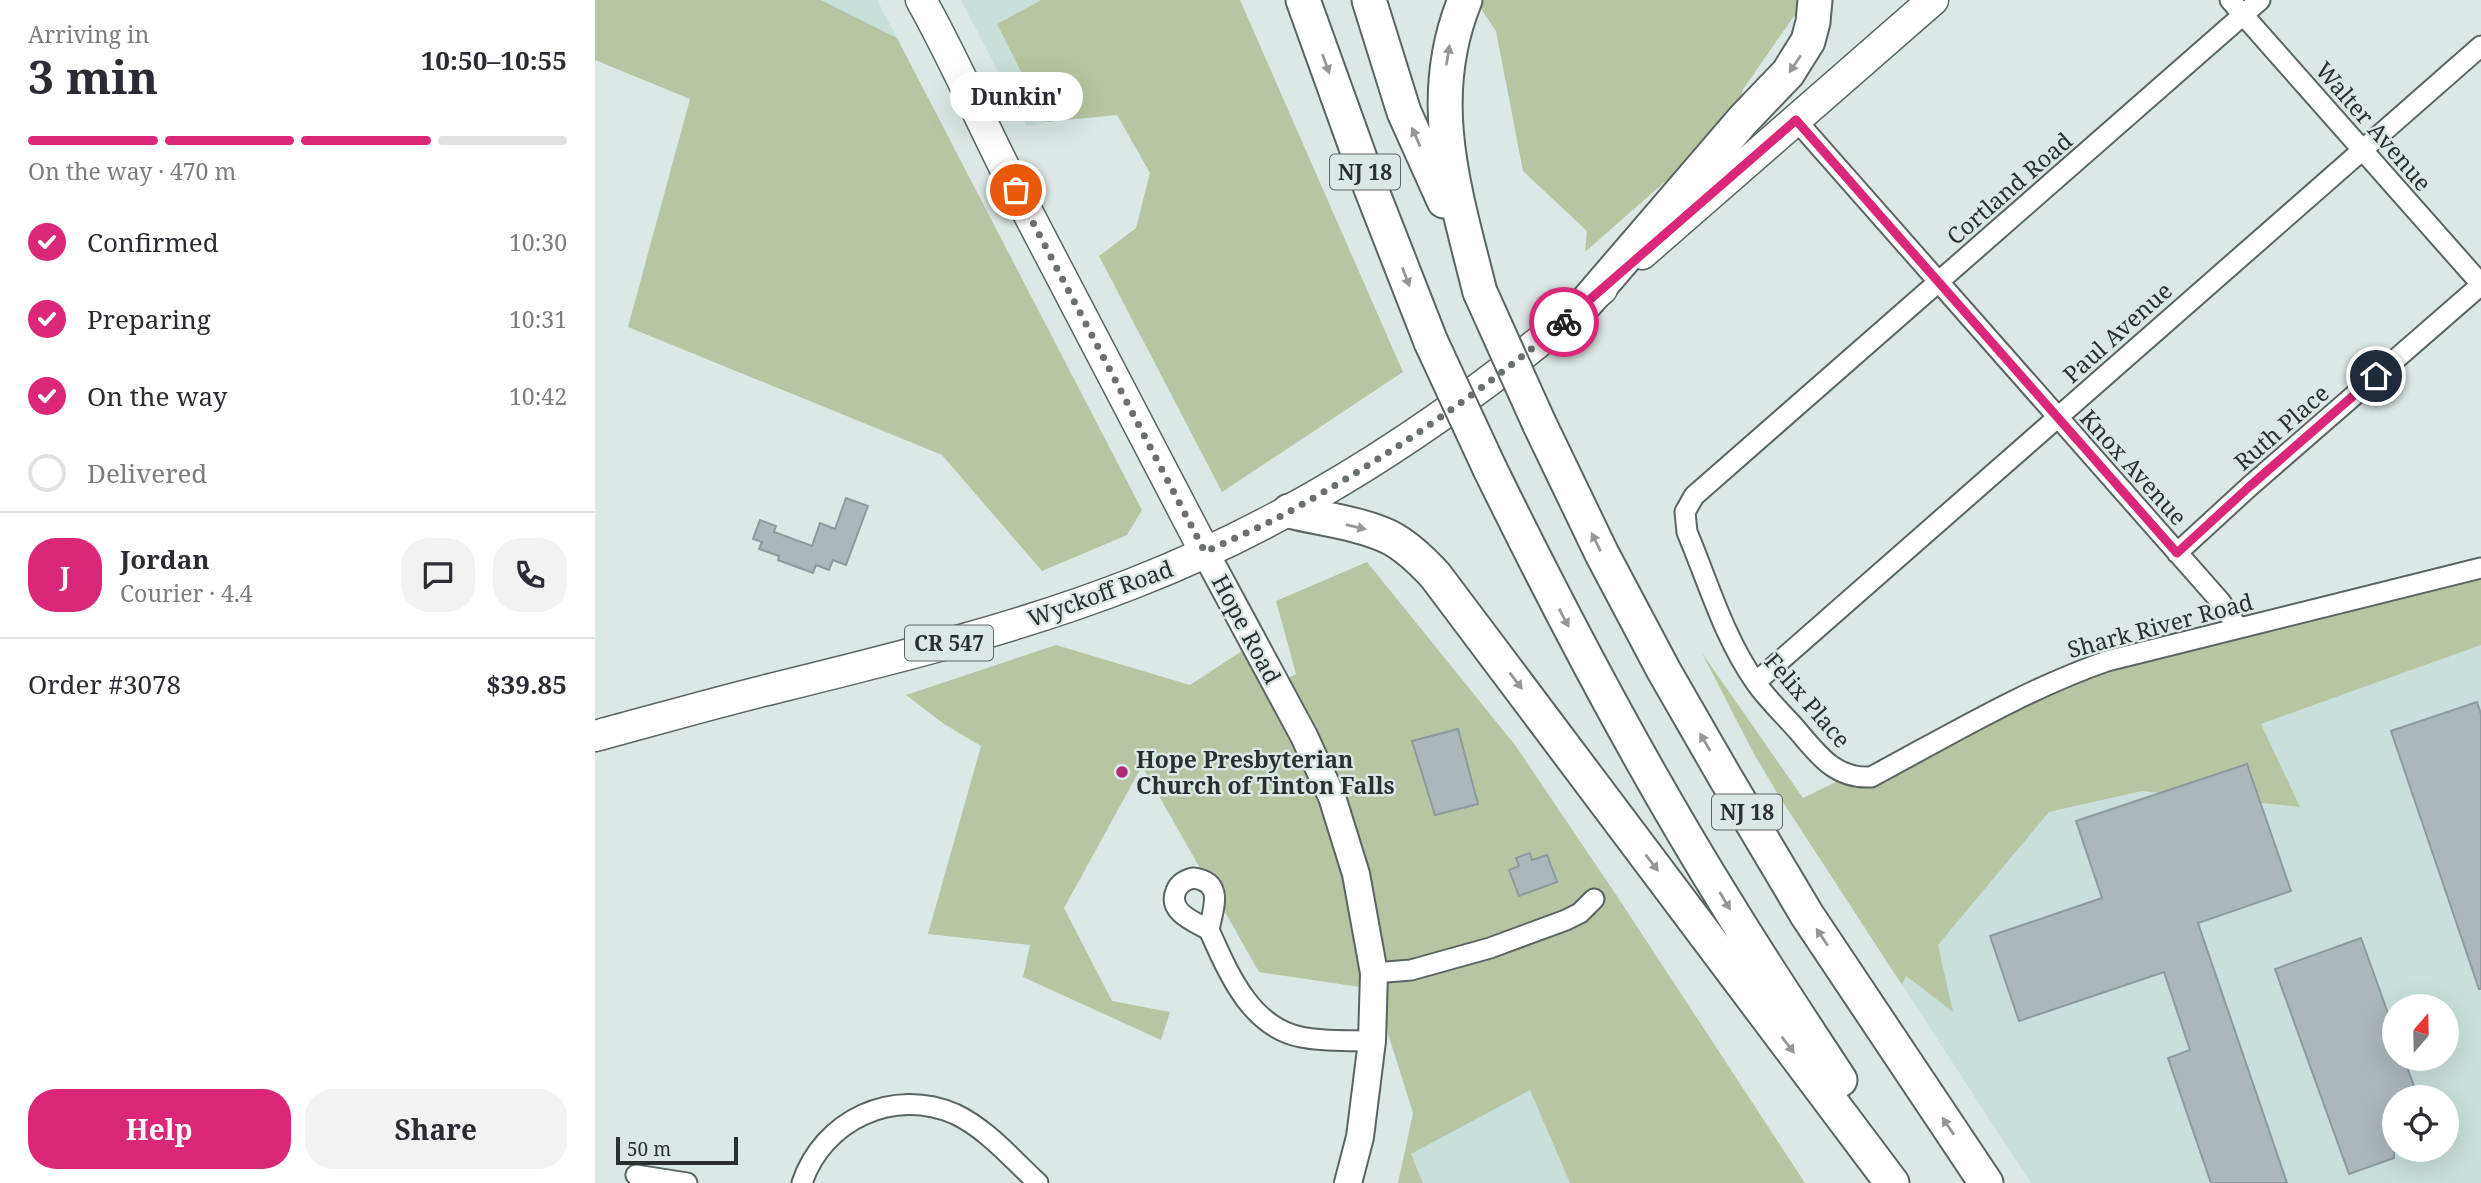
<!DOCTYPE html>
<html lang="en">
<head>
<meta charset="utf-8">
<style>
  body { margin:0; font-family:"Noto Serif",serif; background:#f2f2f3; color:#2b2b33; height:100vh; display:flex; flex-direction:column; font-size:26px; white-space:nowrap }
  * { box-sizing:border-box; margin:0 }
  p { font-size:23px; color:#7c7c81 }
  .icon { flex:none; width:38px; height:38px; fill:none; stroke:currentColor; stroke-width:2; stroke-linecap:round; stroke-linejoin:round }
  .map { position:relative; flex:1; overflow:hidden }
  .panel { display:flex; flex-direction:column; background:#fff; width:595px }
  .panel>* { flex:none }
  .needle { width:46px; rotate:20deg }
  .controls { position:absolute; left:1787px; top:994px; display:grid; gap:14px }
  .controls a { display:grid; place-items:center; width:77px; height:77px; border-radius:50%; background:#fff; box-shadow:0 7px 28px #0002; font-size:35px }
  .scale { position:absolute; left:21px; bottom:18px; width:122px; box-sizing:border-box; padding-left:7px; border:4px solid #2b2f2f; border-top:0; font-size:19px; line-height:24px; white-space:nowrap; color:#2b2f2f; -webkit-text-stroke:5px #dbe8e6; paint-order:stroke }
  .pin { position:absolute; display:grid; place-items:center; width:60px; height:60px; color:#fff; margin:-30px; border:4px solid #fff; border-radius:50%; box-shadow:0 2px 7px #0007 }
  .courier { position:absolute; display:grid; place-items:center; width:70px; height:70px; margin:-35px; border:5px solid #db2777; border-radius:50%; background:#fff; color:#222; box-shadow:0 2px 9px #0007 }
  .bubble { position:absolute; height:49px; border-radius:24px; background:#fff; box-shadow:0 7px 28px #0002; font-size:23px; font-weight:700; line-height:49px; text-align:center }
  .overview em { font-style:normal; font-weight:700 }
  .overview div { display:flex; flex-direction:column-reverse }
  .overview { display:flex; align-items:center; justify-content:space-between; height:119px; padding:0 28px }
  h1 { font-size:46px; font-weight:700; line-height:52px }
  .bar { display:grid; grid-template-columns:repeat(4,1fr); gap:10px 7px; align-content:center; height:84px; padding:0 28px }
  .bar i { height:9px; border-radius:5px; background:#e1e1e2 }
  .bar .active { background:#db2777 }
  .bar p { grid-column:span 4 }
  .line { display:flex; align-items:center; gap:18px; padding:0 28px; border-top:2px solid #e1e1e2 }
  .line div { flex:1 }
  .round { display:grid; place-items:center; flex:none; width:74px; height:74px; border-radius:28px; background:#f2f2f3 }
  ol { padding:0 28px; list-style:none }
  li { display:flex; align-items:center; gap:21px; height:77px }
  li p { margin-inline-start:auto }
  li .icon { padding:7px; border-radius:50%; background:#db2777; color:#fff; stroke-width:4 }
  li:last-child { color:#7c7c81 }
  li i { width:38px; height:38px; border:4px solid #e1e1e2; border-radius:50% }
  .cta { display:flex; gap:14px; margin-top:auto; padding:14px 28px }
  .cta a { flex:1; height:80px; border-radius:28px; background:#db2777; color:#fff; font-size:28px; font-weight:700; line-height:80px; text-align:center }
  .cta a+a { background:#f2f2f3; color:#2b2b33 }
  main { display:flex; flex:1; min-height:0 }
  .map>svg:first-child { display:block }
  .built { fill:#c9dfdc; fill-rule:evenodd }
  .green { fill:#b8c5a2 }
  .building { fill:#acb7bb; stroke:#8e999c; stroke-width:2 }
  .lines { fill:none; stroke-linecap:round; stroke-linejoin:round }
  .street-casing { stroke:#5a6563; stroke-width:23 }
  .secondary-casing { stroke:#5a6563; stroke-width:30 }
  .primary-casing { stroke:#5a6563; stroke-width:33 }
  .highway-casing { stroke:#5a6563; stroke-width:37 }
  .street { stroke:#fff; stroke-width:19 }
  .secondary { stroke:#fff; stroke-width:26 }
  .primary { stroke:#fff; stroke-width:30 }
  .highway { stroke:#fff; stroke-width:33 }
  .highway-bridge-casing { stroke:#5a6563; stroke-width:37; stroke-linecap:butt }
  .highway-bridge { stroke:#fff; stroke-width:33 }
  .oneway { fill:#959797 }
  .done { stroke:#69706f; stroke-width:7; stroke-dasharray:0 12.6 }
  .route { stroke:#db2777; stroke-width:9 }
  .poi-dot { fill:#ae2b76; stroke:#dbe8e6; stroke-width:2.5 }
  .labels { text-anchor:middle; dominant-baseline:central; stroke-width:5; stroke-linejoin:round; paint-order:stroke }
  .shield { fill:#dbe8e6; stroke:#606666; stroke-width:2 }
  .shield-label { font-size:21px; font-weight:bold; fill:#2b2f2f }
  .street-label { font-size:23px; fill:#2b2f2f; stroke:#dbe8e6 }
  .poi-label { font-size:23px; font-weight:bold; fill:#2b2f2f; stroke:#dbe8e6; text-anchor:start }
</style>
</head>
<body>
<main>
<section class="panel">
<div class="overview"><div><h1>3 min</h1><p>Arriving in</p></div><em>10:50–10:55</em></div>
<div class="bar"><i class="active"></i><i class="active"></i><i class="active"></i><i></i><p>On the way · 470 m</p></div>
<ol>
<li><svg class="icon" aria-label="check" viewBox="0 0 24 24"><path d="M5 12l5 5 9-10"/></svg>Confirmed<p>10:30</p></li>
<li><svg class="icon" aria-label="check" viewBox="0 0 24 24"><path d="M5 12l5 5 9-10"/></svg>Preparing<p>10:31</p></li>
<li><svg class="icon" aria-label="check" viewBox="0 0 24 24"><path d="M5 12l5 5 9-10"/></svg>On the way<p>10:42</p></li>
<li><i></i>Delivered</li>
</ol>
<div class="line" style="height:126px"><b class="round" style="background:#db2777;color:#fff">J</b><div><b>Jordan</b><p>Courier · 4.4</p></div><a class="round"><svg class="icon" aria-label="chat" viewBox="0 0 24 24"><path d="M4 5h16v11H9l-5 4z"/></svg></a><a class="round"><svg class="icon" aria-label="phone" viewBox="0 0 24 24"><path d="M5 4h4l2 5-3 2q2 4 5 5l2-3 5 2v4C11 20 4 13 5 4z"/></svg></a></div>
<div class="line" style="height:91px"><div>Order #3078</div><b>$39.85</b></div>
<div class="cta"><a>Help</a><a>Share</a></div>
</section>
<div class="map">
<svg width="1886" height="1183" viewBox="0 0 1886 1183">
  <rect width="100%" height="100%" fill="#dbe8e6"/>
  <path class="built" d="M226 0H282L302 38 242 9Z
    M366 0H446L402 24 451 122 432 127Z
    M1886 645V1183H1436L1307 985 1310 976 1357 1011 1343 945 1454 812 1547 791 1704 807 1666 724ZM1799 1006H1852V1059H1799ZM1799 1097H1852V1150H1799Z
    M935 1089 975 1183H828L816 1154Z"/>
  <path class="green" d="M0 0H226L302 38 547 510 532 535 447 571 347 455 33 327 95 99 0 60Z
    M446 0H645L808 372 627 492 504 256 541 228 555 173 522 115 451 122 402 24Z
    M880 0H1226L1199 16 1147 91V114L990 252 992 231 928 171 901 31Z
    M772 562 920 745 1022 896 1210 1183H975L935 1090 816 1154 828 1183H803L818 1113 779 989 664 972 547 766 469 908 517 1001 575 1012 566 1040 428 977 435 945 333 934 386 746 349 724 311 695 461 645 595 685 656 645 681 684 701 674 681 601Z
    M1886 566V645L1666 724 1705 807 1547 791 1454 812 1343 945 1358 1012 1311 976 1307 985 1184 796 1159 754 1107 653 1208 798 1445 683Z"/>
  <path class="building" d="M251 498 273 506 251 565 238 560 234 570 221 565 218 573 183 560 184 556 164 549 167 542 158 539 165 520 181 526 179 532 217 546 225 523 240 529Z
    M1882 702 1886 714V989H1884L1796 731Z
    M863 729 883 804 840 815 817 741Z
    M1652 764 1696 891 1603 923 1692 1183H1616L1573 1058 1595 1050 1569 972 1424 1021 1395 936 1507 898 1481 821Z
    M935 853 937 860 952 855 962 882 924 896 914 870 924 866 921 858Z
    M1766 938 1799 1030V1059H1809L1823 1097H1799V1158L1754 1174 1680 969Z"/>
  <g class="lines">
    <defs>
      <path id="street" d="M1635 0 1886 284
        M1665 0 1099 496 1090 512 1092 532C1113 582 1129 638 1161 683 1173 700 1189 715 1203 731 1224 756 1241 779 1276 777 1353 736 1429 690 1512 661L1886 568
        M1201 120 1625 601 1643 628
        M1582 553 1655 486 1886 285
        M1161 682 1886 46
        M598 878C630 882 618 908 614 930 600 922 572 912 581 891 584 883 590 880 598 878Z
        M614 930C633 972 655 1027 706 1037 729 1042 754 1040 777 1041
        M779 973 816 970 895 948 971 920 985 913 999 899
        M41 1175 92 1183
        M207 1183C228 1120 298 1087 360 1114 392 1129 417 1159 443 1183"/>
      <path id="secondary" d="M610 552 709 736 737 797 761 874 779 973 777 1041 765 1137 753 1183"/>
      <path id="primary" d="M326 0C361 62 388 127 421 190 483 311 547 431 610 552
        M1047 254 1338 0
        M0 736C56 721 112 705 168 691 293 660 419 630 539 583 713 515 867 411 1007 289"/>
      <path id="highway" d="M708 0 775 186 836 342
        M774 0 809 112 849 201
        M870 0C829 100 860 192 885 292
        M990 304 1148 120 1193 73 1213 41 1218 22 1220 0
        M944 423 1007 554 1069 671 1130 777 1212 915 1391 1183
        M895 469C968 618 1045 765 1133 906 1169 965 1207 1022 1245 1080
        M694 511C727 519 764 523 794 537 812 546 827 561 840 575L1297 1183"/>
    </defs>
    <use href="#street" class="street-casing"/>
    <use href="#secondary" class="secondary-casing"/>
    <use href="#primary" class="primary-casing"/>
    <use href="#highway" class="highway-casing"/>
    <use href="#street" class="street"/>
    <use href="#secondary" class="secondary"/>
    <use href="#primary" class="primary"/>
    <use href="#highway" class="highway"/>
    <defs>
      <path id="highway-bridge" d="M885 292 944 423
        M836 342 895 469"/>
    </defs>
    <use href="#highway-bridge" class="highway-bridge-casing"/>
    <use href="#highway-bridge" class="highway-bridge"/>
  </g>
  <defs><path id="oneway-solid" d="M-6-.8H1V-3.2L6.5 0L1 3.2V.8H-6Z" transform="scale(1.75)"/></defs>
  <g class="oneway">
    <use href="#oneway-solid" transform="translate(853 55) rotate(-81)"/>
    <use href="#oneway-solid" transform="translate(731 64) rotate(70)"/>
    <use href="#oneway-solid" transform="translate(1200 64) rotate(124)"/>
    <use href="#oneway-solid" transform="translate(821 137) rotate(-114)"/>
    <use href="#oneway-solid" transform="translate(811 277) rotate(69)"/>
    <use href="#oneway-solid" transform="translate(761 527) rotate(13)"/>
    <use href="#oneway-solid" transform="translate(1001 542) rotate(-116)"/>
    <use href="#oneway-solid" transform="translate(969 618) rotate(62)"/>
    <use href="#oneway-solid" transform="translate(921 681) rotate(53)"/>
    <use href="#oneway-solid" transform="translate(1110 742) rotate(-120)"/>
    <use href="#oneway-solid" transform="translate(1057 863) rotate(53)"/>
    <use href="#oneway-solid" transform="translate(1130 901) rotate(59)"/>
    <use href="#oneway-solid" transform="translate(1227 937) rotate(-124)"/>
    <use href="#oneway-solid" transform="translate(1193 1045) rotate(53)"/>
    <use href="#oneway-solid" transform="translate(1353 1126) rotate(-124)"/>
  </g>
  <g class="lines">
    <path class="done" d="M421 190 610 552C639 538 669 526 697 510 793 457 885 393 969 322"/>
    <path class="route" d="M969 322 1201 120 1582 553 1655 486 1781 376"/>
  </g>
  <circle class="poi-dot" cx="527" cy="772" r="7"/>
  <g class="labels">
    <g class="shield">
      <rect x="735" y="154.5" width="70" height="35" rx="5"/>
      <rect x="310" y="625.5" width="88" height="35" rx="5"/>
      <rect x="1117" y="794.5" width="70" height="35" rx="5"/>
    </g>
    <g class="shield-label">
      <text x="770" y="172">NJ 18</text>
      <text x="354" y="643">CR 547</text>
      <text x="1152" y="812">NJ 18</text>
    </g>
    <g class="street-label">
      <text transform="translate(1779 126) rotate(49)">Walter Avenue</text>
      <text transform="translate(1414 188) rotate(-41)">Cortland Road</text>
      <text transform="translate(1522 332) rotate(-42)">Paul Avenue</text>
      <text transform="translate(1686 427) rotate(-41)">Ruth Place</text>
      <text transform="translate(1539 467) rotate(48)">Knox Avenue</text>
      <text transform="translate(505 593) rotate(-20)">Wyckoff Road</text>
      <text transform="translate(1565 625) rotate(-15)">Shark River Road</text>
      <text transform="translate(652 629) rotate(62)">Hope Road</text>
      <text transform="translate(1213 700) rotate(49)">Felix Place</text>
    </g>
    <g class="poi-label">
      <text x="541" y="759">Hope Presbyterian<tspan x="541" dy="26">Church of Tinton Falls</tspan></text>
    </g>
  </g>
</svg>
<div class="controls">
<a><svg class="needle" viewBox="-14 -14 28 28"><path d="M0-13l5 13h-10z" fill="#e53935"/><path d="M0 13l5-13h-10z" fill="#7c7c81"/></svg></a>
<a><svg class="icon" aria-label="locate" viewBox="0 0 24 24"><circle cx="12" cy="12" r="6"/><path d="M12 2v4M12 18v4M2 12h4M18 12h4"/></svg></a>
</div>
<div class="scale">50 m</div>
<div class="pin" style="left:421px;top:190px;background:#ea580c"><svg class="icon" aria-label="bag" viewBox="0 0 24 24"><path d="M5 8h14l-1 12H6zM9 8a3 3 0 0 1 6 0"/></svg></div>
<div class="pin" style="left:1781px;top:376px;background:#1f2937"><svg class="icon" aria-label="home" viewBox="0 0 24 24"><path d="M3 11l9-7 9 7M6 9v11h12V9"/></svg></div>
<div class="courier" style="left:969px;top:322px"><svg class="icon" aria-label="bike" viewBox="0 0 24 24"><circle cx="6" cy="16" r="4"/><circle cx="18" cy="16" r="4"/><path d="M6 16l4-8h5l3 8M10 8l3 8H6M13 5h3"/></svg></div>
<div class="bubble" style="left:355px;top:72px;width:133px">Dunkin'</div>
</div>
</main>
</body>
</html>
